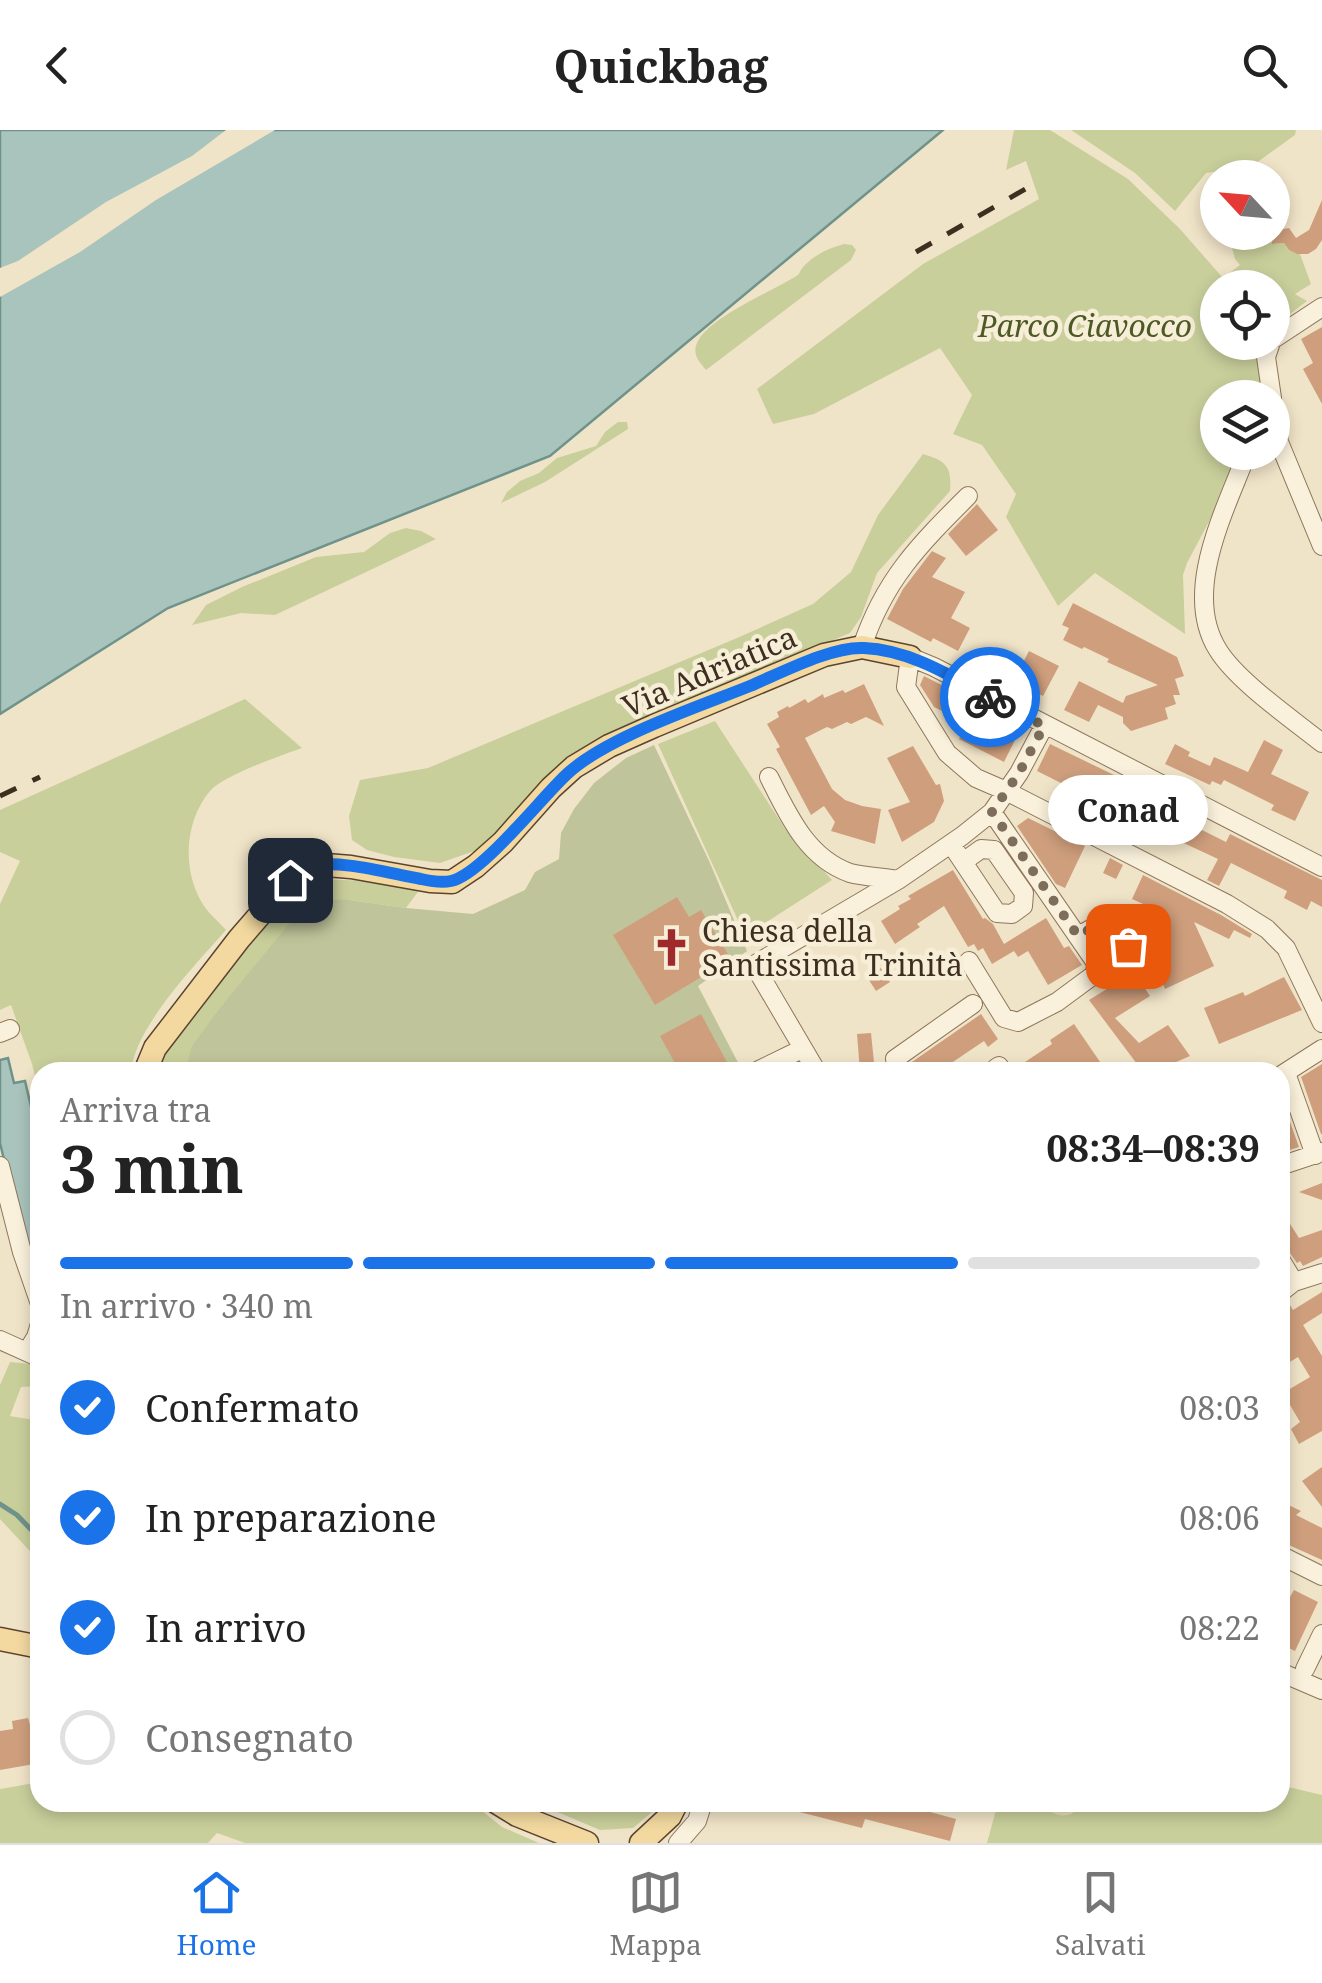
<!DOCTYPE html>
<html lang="it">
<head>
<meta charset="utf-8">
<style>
  body { margin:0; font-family:"Noto Serif",serif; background:#f2f2f2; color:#222; height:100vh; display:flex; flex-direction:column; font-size:38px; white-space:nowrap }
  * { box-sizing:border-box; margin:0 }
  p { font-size:32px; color:#767676 }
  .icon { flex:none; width:55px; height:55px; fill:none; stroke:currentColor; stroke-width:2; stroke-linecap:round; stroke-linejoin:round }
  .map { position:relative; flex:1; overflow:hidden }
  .drawer { position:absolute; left:30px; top:932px; width:1260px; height:750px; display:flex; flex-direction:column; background:#fff; border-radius:30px; box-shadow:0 5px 15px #0003 }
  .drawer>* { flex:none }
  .needle { width:65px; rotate:296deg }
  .fabs { position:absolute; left:1200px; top:30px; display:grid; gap:20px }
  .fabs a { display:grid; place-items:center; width:90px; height:90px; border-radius:50%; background:#fff; box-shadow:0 5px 15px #0003; font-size:50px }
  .pin { position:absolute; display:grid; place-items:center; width:85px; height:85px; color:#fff; margin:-42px; border-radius:20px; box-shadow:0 5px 15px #0006 }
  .courier { position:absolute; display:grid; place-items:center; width:100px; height:100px; margin:-50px; border:8px solid #1a73e8; border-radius:50%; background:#fff; color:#222; box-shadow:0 2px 12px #0007 }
  .bubble { position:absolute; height:70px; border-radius:35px; background:#fff; box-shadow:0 5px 15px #0003; font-size:32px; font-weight:700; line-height:70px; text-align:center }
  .headline em { font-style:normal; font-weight:700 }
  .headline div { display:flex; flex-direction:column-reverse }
  .headline { display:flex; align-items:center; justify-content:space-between; height:170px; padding:0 30px }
  h1 { font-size:65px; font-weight:700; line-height:75px }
  .bar { display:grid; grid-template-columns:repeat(4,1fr); gap:15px 10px; align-content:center; height:120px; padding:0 30px }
  .bar i { height:12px; border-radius:8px; background:#e0e0e0 }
  .bar .active { background:#1a73e8 }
  .bar p { grid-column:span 4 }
  ol { padding:0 30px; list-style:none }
  li { display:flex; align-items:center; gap:30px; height:110px }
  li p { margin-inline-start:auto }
  li .icon { padding:10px; border-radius:50%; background:#1a73e8; color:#fff; stroke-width:4 }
  li:last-child { color:#767676 }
  li i { width:55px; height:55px; border:5px solid #e0e0e0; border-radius:50% }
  header { display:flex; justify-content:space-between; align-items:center; height:130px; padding:0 30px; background:#fff; font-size:45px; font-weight:700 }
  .dock { display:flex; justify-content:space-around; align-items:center; height:140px; border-top:2px solid #e0e0e0; background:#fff; font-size:28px; color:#767676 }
  .dock a { display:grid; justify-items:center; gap:5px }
  .dock .active { color:#1a73e8 }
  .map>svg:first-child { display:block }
  .farmland { fill:#e6deb5 }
  .green { fill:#c9cf9b }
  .cemetery { fill:#bfc49a }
  .water { fill:#a9c4bc; stroke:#6f938a; stroke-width:2.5 }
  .pier { fill:#f0e4c8 }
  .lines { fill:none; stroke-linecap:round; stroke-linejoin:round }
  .stream { stroke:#6f938a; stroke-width:5 }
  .building { fill:#cf9f7d }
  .minor-casing { stroke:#8d765c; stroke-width:20 }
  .major-casing { stroke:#5b4430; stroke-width:25 }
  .minor { stroke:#faf1dc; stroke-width:18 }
  .major { stroke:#f3d9a0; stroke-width:22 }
  .rail { stroke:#3d2e20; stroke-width:5; stroke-dasharray:18 18; stroke-linecap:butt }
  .done { stroke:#7c6e5b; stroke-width:10; stroke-dasharray:0 18 }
  .route { stroke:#1a73e8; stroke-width:12 }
  .labels { text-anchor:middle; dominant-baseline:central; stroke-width:9; stroke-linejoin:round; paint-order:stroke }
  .park-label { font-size:30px; font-style:italic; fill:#4d5a26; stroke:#f7eed8 }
  .street-label { font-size:30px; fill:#3d2e20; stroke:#f7eed8 }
  .poi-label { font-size:30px; fill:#3d2e20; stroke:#f7eed8; text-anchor:start }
</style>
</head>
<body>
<header><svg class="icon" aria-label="back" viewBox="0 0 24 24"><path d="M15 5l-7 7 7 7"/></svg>Quickbag<svg class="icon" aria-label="search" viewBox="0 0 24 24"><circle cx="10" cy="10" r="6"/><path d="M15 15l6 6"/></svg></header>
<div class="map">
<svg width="1322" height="1713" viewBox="0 0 1322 1713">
  <rect width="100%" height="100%" fill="#f0e4c8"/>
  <path class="farmland" d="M1029 1673H1084L1077 1681 1064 1686 1046 1682Z"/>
  <path class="green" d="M1014 0H1050L1128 49 1180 99 1223 148 1240 135 1235 129 1228 103H1255L1276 114 1284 113 1289 120 1300 124 1311 154 1295 164 1307 171 1273 197 1272 158H1218V212L1262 213 1257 231 1263 267 1218 268V322L1241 323 1221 369 1187 433 1183 445 1185 504 1095 443 1058 476 1006 387 1016 364 982 315 953 304 972 265 940 218 814 284 773 294 757 259 923 134 1039 69 1026 31 1006 40Z
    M1071 0H1296L1295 5 1252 36 1206 43 1175 81 1135 43Z
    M844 114 852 115 856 120 851 130 706 240C699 232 692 224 697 213 708 188 770 162 793 148 802 143 797 145 803 137 814 125 829 118 844 114Z
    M618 292H627L628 299 545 352 501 373 507 362 520 351 539 343 557 328 596 316 605 302Z
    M923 324C946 331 952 336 950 361L877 443 861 487 850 503 632 595 483 718 440 733 394 727 367 720 352 710 349 686 360 650 428 638 737 508 813 474 851 442 878 385Z
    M406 398 421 401 436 409 275 485 241 483 192 495 206 475 242 457 316 427 364 422 390 403Z
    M245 569 302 618C280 626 224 645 210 661 185 691 182 737 201 771 206 781 218 791 226 800 197 833 134 898 131 942H40V966L32 934 11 875 0 880V774L20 731 0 722V680Z
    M715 591 786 700 832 750 745 806 658 614Z
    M314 749 372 751 420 759 406 778 349 770 186 936 185 942H149L288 762Z
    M10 1232 31 1234 40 1240V1256L21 1257 10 1286 40 1291V1432L0 1389V1255Z
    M40 1652V1672L472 1673 502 1697 539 1713H245L217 1703 208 1713H0V1659Z
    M1280 1655 1322 1665V1713H987L997 1676 987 1673C1000 1672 1018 1670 1030 1673 1052 1680 1064 1697 1084 1673L1280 1672Z
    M536 1673H663L633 1698 600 1700Z"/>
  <path class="cemetery" d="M654 615 710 733 747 821 698 856 743 942H185L192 916 220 878 297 784 317 769 349 770 406 778 473 784 525 760 535 742 559 729 561 703 574 679 594 653 626 628Z"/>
  <path class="water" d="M0 0H943L550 326 168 478 0 584Z
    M8 928 14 953 25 951 40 1015V1034L38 1035 40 1045V1100L38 1102 40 1134 30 1137 0 1013V930Z"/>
  <path class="pier" d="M226 0H275L156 70 80 122 0 167V138L18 131 106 72 192 26Z"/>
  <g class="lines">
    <path class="stream" d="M0 1374 17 1385 40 1409"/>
  </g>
  <path class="building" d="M1322 70V110L1316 119 1308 124H1297L1289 120 1284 113 1272 114V92L1283 99 1289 98 1296 108 1309 100Z
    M1322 197V274L1303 239 1313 233 1301 209Z
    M977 374 998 400 966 426 948 404Z
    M932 421 946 428 932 447 965 462 951 488 970 498 958 521 933 508 931 512 887 489 903 459Z
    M1073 473 1177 527 1184 546 1175 549 1180 565H1173L1176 574 1165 578 1168 589 1131 601 1123 593V587L1098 575 1089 592 1064 580 1079 551 1123 573 1126 566 1158 555 1107 532 1109 529 1084 517 1082 519 1063 510 1069 498 1062 495Z
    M1029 521 1059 536 1043 566 1013 552Z
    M924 546 1022 596 1004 632 959 609 966 593 934 577 920 555Z
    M864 554 884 596 866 587 851 594 847 592 832 599 827 597 805 608 832 659 845 670 862 676 881 679 875 714 831 701 835 692 824 676 811 685 776 619 780 617 767 594 779 587 777 582 788 576 789 578 805 569 808 573 823 564 824 568 843 560 845 563Z
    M1264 610 1283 620 1271 644 1309 662 1295 691 1271 680 1274 675 1224 650 1221 655 1212 651 1210 655 1165 634 1175 614 1190 622 1188 626 1210 636 1214 627 1248 642Z
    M1050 614 1143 659 1136 673 1183 698 1188 687 1203 694 1200 699 1226 712 1230 704 1322 750V777L1311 771 1307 780 1284 768 1287 761 1231 733 1219 756 1207 750 1218 729 1128 687 1124 696 1112 690 1121 669 1099 658 1096 666 1089 663 1078 684 1056 673 1065 655 1037 641Z
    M913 616 936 655 940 654 944 671 934 692 902 712 888 680 910 672 887 628Z
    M1028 688 1085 716 1065 758 1056 754 1017 696Z
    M1110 728 1123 735 1116 749 1103 743Z
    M953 740 983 789 985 788 993 794 1004 814 1046 788 1064 818 1069 816 1082 835 1048 855 1028 821 1018 827 1014 821 992 834 983 818 978 821 974 814 968 817 944 776 917 794 920 797 895 814 881 791 900 779 898 776 911 769 908 766Z
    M1143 745 1221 785 1252 804 1250 808 1234 800 1229 809 1194 792 1214 836 1165 859 1139 799 1165 787 1151 781 1152 778 1132 769Z
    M677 767 689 787 701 780 731 829 655 875 613 805Z
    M881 838 890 852 876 861 867 847Z
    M1134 842 1150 866 1115 888 1139 913 1168 895 1190 926 1153 942H1143L1089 870Z
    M1284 847 1302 880 1219 914 1204 878 1243 862 1245 866Z
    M701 884 729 936 718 942H680L660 906Z
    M981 884 998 909 988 917 984 911 938 942H910L909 934Z
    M1074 894 1107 942H1075L1068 932 1052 942H1010L1052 914 1050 910Z
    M871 903 875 942H860L857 904Z
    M1322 934V1004H1321L1301 947Z
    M1280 964 1299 1017 1280 1023Z
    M1322 1053V1070L1299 1062Z
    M1280 1078 1299 1108 1322 1100V1127L1303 1136 1300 1131 1297 1133 1287 1119 1281 1117Z
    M1322 1162V1183L1303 1195 1322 1226V1301L1299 1314 1291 1299 1300 1292 1283 1263 1310 1247 1298 1227 1280 1238V1181L1290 1175 1293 1180Z
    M1322 1337V1377L1302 1351Z
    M1280 1371 1301 1381 1296 1385 1322 1398V1430L1280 1411Z
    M1294 1460 1318 1472 1295 1521 1280 1514V1462L1290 1467Z
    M28 1588 30 1595 40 1593V1633L0 1640V1601L13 1599 12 1591Z
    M781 1672H893L956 1689 950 1711 865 1689 862 1698 780 1677Z"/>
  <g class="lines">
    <defs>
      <path id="minor" d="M1272 210 1322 177
        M1271 212 1266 227 1272 268
        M1272 269 1279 312 1322 416
        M1245 328C1224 383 1182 463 1218 520 1237 551 1292 589 1322 613
        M862 517C884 450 919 415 968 366
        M769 647C788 685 807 728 850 743 865 747 883 747 898 750
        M951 714 997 783 1012 784 1023 776 1024 763 994 720 981 719 963 732
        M1322 737 934 537 910 527 906 557 947 623 976 648 1006 661 1227 774 1267 799 1286 818 1322 893
        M1078 806 1096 796 1108 794 1118 800 1128 816
        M969 831 1004 888 1018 892 1057 872 1095 844 1096 833 992 682
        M0 903 10 899
        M755 942 802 919
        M817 942 754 835 898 750 962 706 992 682 1019 643 1044 596
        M898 942 895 929 973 874
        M996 942V938L999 936
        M1286 943 1315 1025
        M1280 946 1322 919
        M0 1036 22 1122 40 1174
        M1280 1036 1322 1022
        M1280 1129 1294 1152
        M1280 1163 1294 1152 1322 1143
        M0 1210 40 1228
        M27 1222 36 1207 40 1194
        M1280 1425 1322 1446
        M1305 1539 1322 1504
        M1280 1542 1322 1560
        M678 1713 697 1691 703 1672"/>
      <path id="major" d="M145 942 155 918 239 809 290 750 306 738 326 735 351 737 430 751 452 752 476 736 503 712 551 658 574 637 609 616 654 596 824 525 862 517 910 527
        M0 1509 40 1517
        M496 1672 517 1685 587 1713
        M641 1713 670 1686 677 1672"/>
    </defs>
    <use href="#minor" class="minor-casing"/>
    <use href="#major" class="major-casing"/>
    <use href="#minor" class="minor"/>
    <use href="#major" class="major"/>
    <path class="rail" d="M916 122 1034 54
      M0 666 40 647"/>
  </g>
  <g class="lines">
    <path class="done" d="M990 567 1044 596 1019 643 992 682 1078 806 1096 796 1108 794 1118 800 1128 816"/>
    <path class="route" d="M290 750C296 746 302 739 308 737 337 728 391 744 421 749 430 751 442 753 451 751 481 745 541 668 567 644 607 607 698 577 750 556 781 543 832 516 864 518 910 520 951 546 990 567"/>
  </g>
  <defs>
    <symbol id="church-bare" viewBox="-9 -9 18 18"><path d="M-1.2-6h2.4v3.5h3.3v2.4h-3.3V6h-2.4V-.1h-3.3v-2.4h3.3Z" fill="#9e2a2b" stroke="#f7eed8" stroke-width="2.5" paint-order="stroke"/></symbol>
  </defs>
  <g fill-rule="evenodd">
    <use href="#church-bare" x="644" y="790" width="55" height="55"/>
  </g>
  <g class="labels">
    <g class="park-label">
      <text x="1085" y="195">Parco Ciavocco</text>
    </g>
    <g class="street-label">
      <text transform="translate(709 541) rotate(-23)">Via Adriatica</text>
    </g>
    <g class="poi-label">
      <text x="702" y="800">Chiesa della<tspan x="702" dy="34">Santissima Trinità</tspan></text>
    </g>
  </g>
</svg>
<div class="fabs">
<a><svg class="needle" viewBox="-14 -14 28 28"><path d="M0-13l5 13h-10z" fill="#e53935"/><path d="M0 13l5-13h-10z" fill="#767676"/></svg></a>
<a><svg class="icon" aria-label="locate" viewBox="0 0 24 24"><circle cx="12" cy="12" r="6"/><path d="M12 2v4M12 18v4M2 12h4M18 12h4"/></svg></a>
<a><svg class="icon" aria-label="layers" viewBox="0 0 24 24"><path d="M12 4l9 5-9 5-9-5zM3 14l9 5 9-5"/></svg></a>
</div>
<div class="pin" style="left:1128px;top:816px;background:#ea580c"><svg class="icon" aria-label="bag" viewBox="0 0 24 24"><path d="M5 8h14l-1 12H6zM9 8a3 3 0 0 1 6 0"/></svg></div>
<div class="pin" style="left:290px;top:750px;background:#1f2937"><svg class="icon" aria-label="home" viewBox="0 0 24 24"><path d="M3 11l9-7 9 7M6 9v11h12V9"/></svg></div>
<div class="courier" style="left:990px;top:567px"><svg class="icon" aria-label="bike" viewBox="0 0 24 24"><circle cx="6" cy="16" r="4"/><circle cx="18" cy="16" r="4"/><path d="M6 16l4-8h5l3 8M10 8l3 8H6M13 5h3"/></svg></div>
<div class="bubble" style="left:1048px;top:645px;width:160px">Conad</div>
<section class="drawer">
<div class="headline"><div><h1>3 min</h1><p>Arriva tra</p></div><em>08:34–08:39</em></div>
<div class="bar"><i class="active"></i><i class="active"></i><i class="active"></i><i></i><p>In arrivo · 340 m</p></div>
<ol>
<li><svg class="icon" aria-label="check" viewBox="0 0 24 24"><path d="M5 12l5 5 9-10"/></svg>Confermato<p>08:03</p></li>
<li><svg class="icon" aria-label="check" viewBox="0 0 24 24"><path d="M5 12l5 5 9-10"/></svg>In preparazione<p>08:06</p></li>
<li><svg class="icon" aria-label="check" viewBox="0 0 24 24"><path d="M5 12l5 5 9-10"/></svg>In arrivo<p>08:22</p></li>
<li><i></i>Consegnato</li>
</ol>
</section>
</div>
<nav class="dock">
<a class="active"><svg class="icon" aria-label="home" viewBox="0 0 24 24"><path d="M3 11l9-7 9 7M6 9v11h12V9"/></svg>Home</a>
<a><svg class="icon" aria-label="map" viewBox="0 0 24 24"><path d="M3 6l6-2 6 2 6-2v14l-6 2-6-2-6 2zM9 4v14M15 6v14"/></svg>Mappa</a>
<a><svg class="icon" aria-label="saved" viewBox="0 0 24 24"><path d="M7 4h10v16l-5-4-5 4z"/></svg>Salvati</a>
</nav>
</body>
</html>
